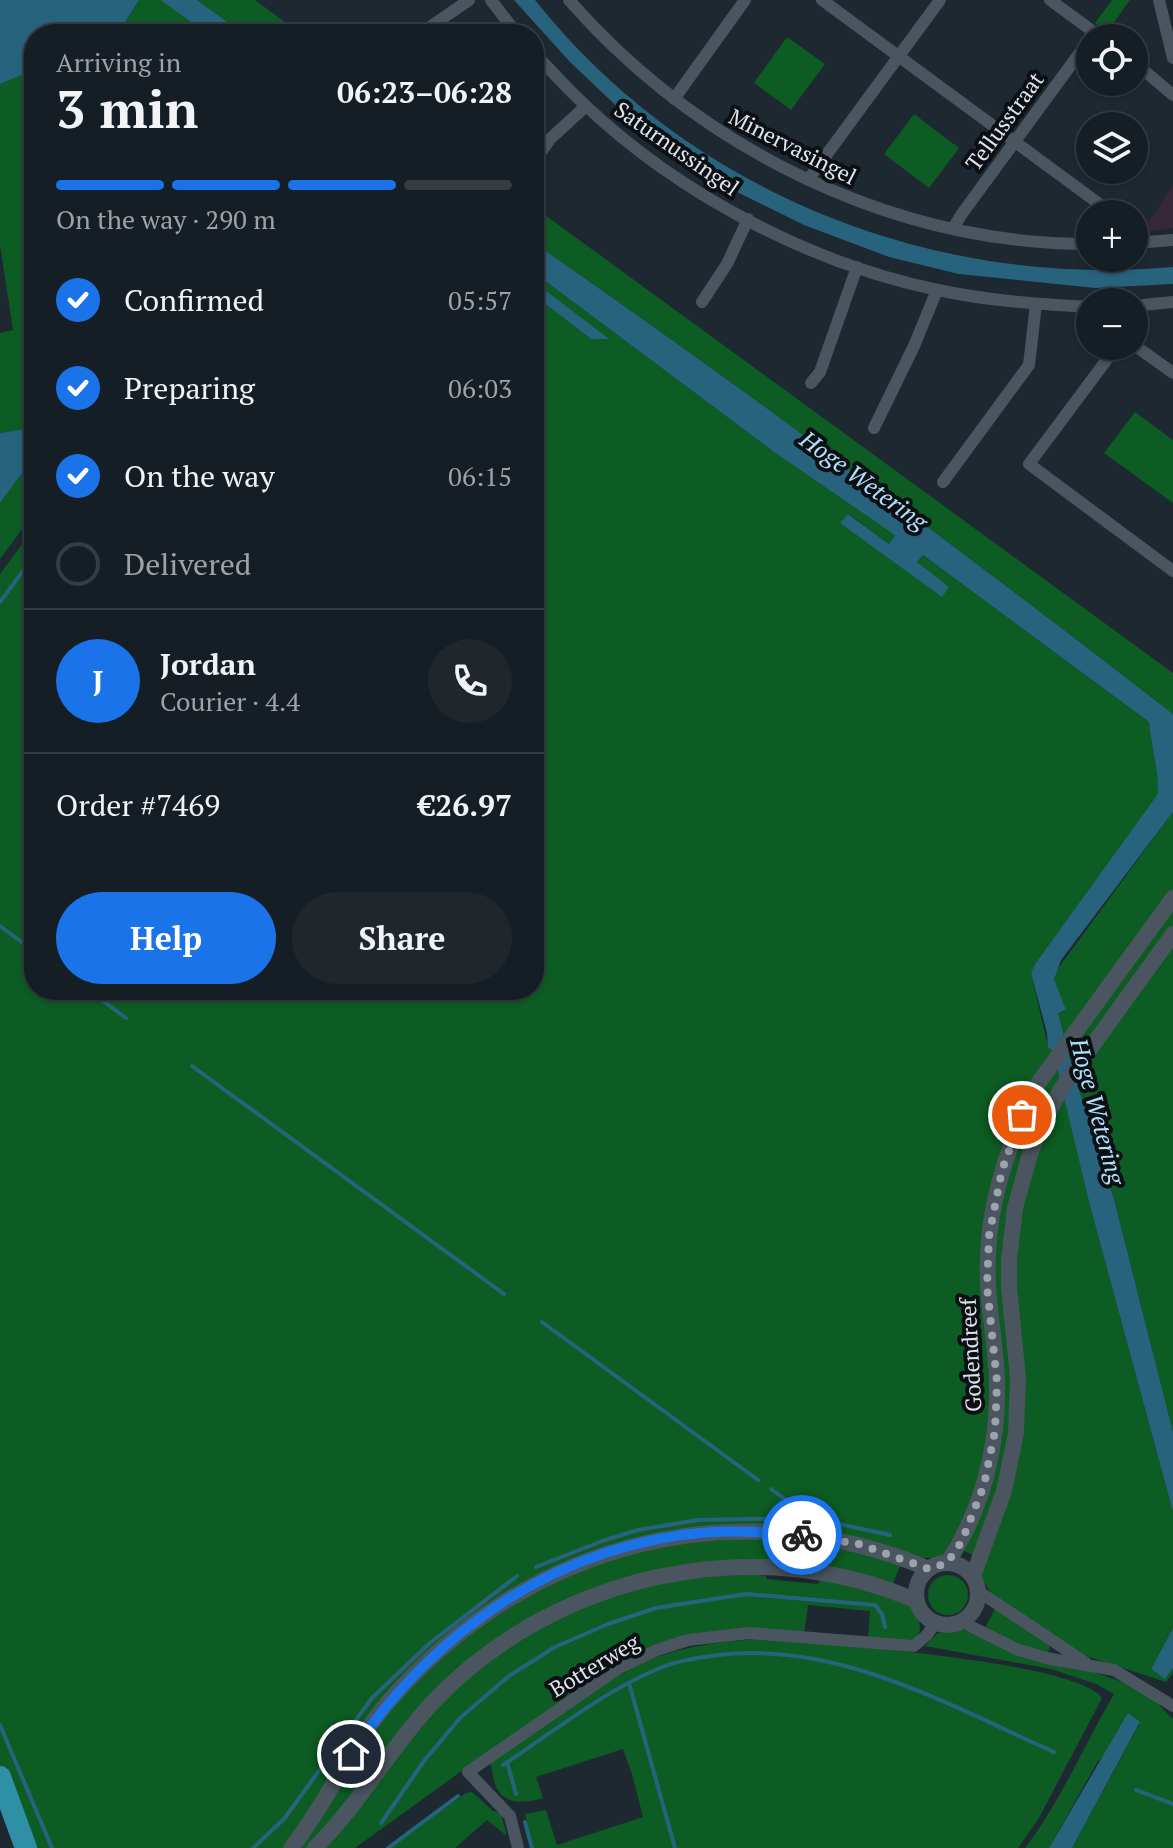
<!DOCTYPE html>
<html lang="en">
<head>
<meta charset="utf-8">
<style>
  body { margin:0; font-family:"PT Serif",serif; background:#1f272d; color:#f1f3f6; height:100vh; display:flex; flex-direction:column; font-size:30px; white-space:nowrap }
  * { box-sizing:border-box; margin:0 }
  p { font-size:26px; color:#9ea2a7 }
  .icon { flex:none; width:44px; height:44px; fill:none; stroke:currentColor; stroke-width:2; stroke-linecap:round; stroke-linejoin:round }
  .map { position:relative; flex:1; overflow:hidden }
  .panel { position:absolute; left:24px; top:24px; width:520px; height:976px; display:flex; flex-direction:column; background:#161e25; border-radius:32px; box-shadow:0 2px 6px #0004,0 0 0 2px #353c42 }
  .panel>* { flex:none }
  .fabs { position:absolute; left:1076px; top:24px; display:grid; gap:16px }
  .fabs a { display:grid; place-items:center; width:72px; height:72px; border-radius:50%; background:#161e25; box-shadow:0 2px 6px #0004,0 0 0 2px #353c42; font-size:40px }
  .pin { position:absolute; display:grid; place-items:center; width:68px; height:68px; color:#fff; margin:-34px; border:4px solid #fff; border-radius:50%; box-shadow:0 2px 8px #0007 }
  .courier { position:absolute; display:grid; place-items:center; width:80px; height:80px; margin:-40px; border:6px solid #1a73e8; border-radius:50%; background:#fff; color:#222; box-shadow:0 2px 10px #0007 }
  .overview em { font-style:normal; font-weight:700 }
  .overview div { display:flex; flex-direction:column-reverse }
  .overview { display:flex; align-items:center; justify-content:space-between; height:136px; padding:0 32px }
  h1 { font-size:52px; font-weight:700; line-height:60px }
  .bar { display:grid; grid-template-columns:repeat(4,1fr); gap:12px 8px; align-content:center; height:96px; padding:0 32px }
  .bar i { height:10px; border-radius:6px; background:#353c42 }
  .bar .active { background:#1a73e8 }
  .bar p { grid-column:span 4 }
  .line { display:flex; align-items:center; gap:20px; padding:0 32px; border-top:2px solid #353c42 }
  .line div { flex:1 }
  .round { display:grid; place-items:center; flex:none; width:84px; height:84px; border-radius:42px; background:#1f272d }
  ol { padding:0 32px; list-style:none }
  li { display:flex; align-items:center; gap:24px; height:88px }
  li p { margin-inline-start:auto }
  li .icon { padding:8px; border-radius:50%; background:#1a73e8; color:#fff; stroke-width:4 }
  li:last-child { color:#9ea2a7 }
  li i { width:44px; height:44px; border:4px solid #353c42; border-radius:50% }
  .primary-button { display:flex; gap:16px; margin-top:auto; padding:16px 32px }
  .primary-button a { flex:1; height:92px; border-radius:48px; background:#1a73e8; color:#fff; font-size:32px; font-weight:700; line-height:92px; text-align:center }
  .primary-button a+a { background:#1f272d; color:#f1f3f6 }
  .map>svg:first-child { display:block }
  .education { fill:#362937 }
  .green { fill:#0d5c23 }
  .water { fill:#28637e }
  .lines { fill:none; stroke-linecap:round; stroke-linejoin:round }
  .stream { stroke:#28637e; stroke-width:4 }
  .street { stroke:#4b555f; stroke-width:12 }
  .secondary { stroke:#4b555f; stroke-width:16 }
  .highway { stroke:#2f8fa6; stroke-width:22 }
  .done { stroke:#9ba3ab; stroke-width:8; stroke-dasharray:0 14.4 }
  .route { stroke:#1a73e8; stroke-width:10 }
  .labels { text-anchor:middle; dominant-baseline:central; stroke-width:8; stroke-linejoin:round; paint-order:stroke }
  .street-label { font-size:22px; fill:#dfe5ec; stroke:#0c1014 }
  .water-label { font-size:24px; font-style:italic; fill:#afe1fa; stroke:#0c1014 }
</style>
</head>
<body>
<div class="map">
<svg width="1173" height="1848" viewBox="0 0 1173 1848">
  <rect width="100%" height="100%" fill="#1e2831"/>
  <path class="education" d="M1173 186V228L1144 232 1149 221Z"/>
  <path class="green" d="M139 0H160L208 34H111L122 27Z
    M197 0H255L301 34H244Z
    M1112 0H1130L1107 32 1095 23Z
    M787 37 825 64 791 110 754 83Z
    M34 70V429L0 433V333L13 330 0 245V84Z
    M914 114 959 148 929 188 884 154Z
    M534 207 1173 673V714C964 552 751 393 534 243Z
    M544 280 774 452 895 534 889 544 849 514 840 523 886 554 917 562 923 555 1149 722C1151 747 1159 770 1159 794L1035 964 1031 973 1047 1042 1053 1051 995 1182 993 1400 976 1498 941 1558H921L807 1530 614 1547 446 1637 286 1848H30L0 1765V574L34 528V990H534V295L591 339 541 287Z
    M1135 412 1173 440V503L1104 453Z
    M34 457V513L0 559V503Z
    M1173 812V893L1065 1040 1058 1013 1065 1011 1054 979 1056 971Z
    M1173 904V928L1072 1066 1068 1050Z
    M1173 940V1432L1114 1199 1075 1077Z
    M1056 1065 1060 1080 1019 1173 1009 1451 975 1556 962 1550 989 1477 991 1251 1012 1149Z
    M1064 1093 1090 1206 1173 1512V1628L1151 1669 1165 1679 1173 1668V1673L1166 1682 1080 1654 992 1594 982 1579 981 1569 1010 1481 1012 1258 1022 1188Z
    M773 1536 902 1561 892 1586 862 1577 655 1572 485 1651 310 1848H297L375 1726 443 1651 556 1578 658 1545Z
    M732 1571 766 1576V1579L818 1584 820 1581 839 1580 912 1607C919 1618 924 1629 915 1640L868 1639 870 1611 808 1605 804 1634 670 1643 499 1744 355 1848H320L444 1697 534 1628 626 1589Z
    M928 1595a20 20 0 1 1 40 0a20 20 0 1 1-40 0Z
    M996 1607 1048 1644 1050 1648 1047 1653H1041L984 1630Z
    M960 1629 1126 1683 1148 1694 1173 1719V1848H1072L1140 1723 1098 1761 1049 1848H1025C1061 1801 1084 1745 1114 1694L1096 1684 1051 1669 925 1646 938 1633Z
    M754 1639C808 1642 1076 1660 1102 1698L1039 1818 1018 1848H534L525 1814 546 1810 557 1845 643 1817 632 1774 623 1749 536 1777 543 1798C523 1804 501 1806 494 1781 492 1774 493 1769 489 1762 539 1728 606 1675 663 1655 693 1645 723 1642 754 1639Z
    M472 1792 492 1810 501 1814 507 1836 487 1820 455 1848H389L466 1793Z"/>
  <path class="water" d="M0 0H139L122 27 111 34H34V70L0 84Z
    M160 0H197L244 34H208Z
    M514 0H535C687 191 931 289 1173 267V284L1095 288 959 274 889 257 804 225 731 189 645 133 570 62Z
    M534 243C751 393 964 552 1173 714V812L1061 960 1054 979 1066 1010 1058 1013 1075 1077 1114 1199 1173 1432V1512L1090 1206 1053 1051 1048 1047 1047 1033 1031 973 1035 964 1158 794C1159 770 1151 747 1149 722L923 555 917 562 949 587 942 597 840 523 848 514 889 544 895 535 774 452 544 280 541 287 609 339H591L534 295Z
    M33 428 34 457 0 503V433Z
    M1173 1628V1668L1165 1679 1151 1669Z
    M1128 1713 1140 1722 1072 1848H1049Z"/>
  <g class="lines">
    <path class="stream" d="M0 602 34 556
      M0 926 34 951
      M88 990 126 1018
      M192 1066 504 1294
      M542 1322 758 1480
      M771 1489 811 1518
      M536 1567 605 1540 638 1530 698 1520 812 1518 890 1535
      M629 1683 675 1848
      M0 1725 52 1848
      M507 1762 516 1794
      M503 1765C552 1733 600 1694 653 1671 674 1661 696 1658 718 1655 839 1641 948 1705 1054 1752
      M1136 1790 1173 1804
      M525 1822 532 1848
      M381 1823 424 1761 460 1718 509 1676 555 1647 608 1624 656 1608 746 1594 875 1605 882 1614 885 1627
      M253 1848 284 1819 372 1698 430 1643 517 1576
      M388 1848 458 1796"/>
    <path class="street" d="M491 0 517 34
      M569 0C699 148 891 244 1090 244
      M822 0 1113 214
      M1050 0 1102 38
      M1159 0 1173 58
      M420 34 469 0
      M534 53C551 70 567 89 585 105 679 194 811 264 938 290 988 301 1039 304 1090 307
      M1134 62 1173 95
      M674 99 745 0
      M534 162 550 139 586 106
      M808 180 940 0
      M953 229 961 215 1090 39
      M1134 243 1173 240
      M702 302 727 264 748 219
      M1134 306 1173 302
      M1134 345 1173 373
      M1117 346 1029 464 1173 571
      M811 383 820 372 857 267
      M874 428 914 346 937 290
      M943 482 1029 365 1036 304
      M978 1591 1086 1663
      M962 1622 1016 1649 1046 1658 1114 1670 1173 1706
      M518 1848 510 1816 468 1772 619 1668 657 1650 688 1640 749 1633 914 1646 927 1635 935 1623"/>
    <path class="secondary" d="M947 1563C988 1502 1003 1426 995 1353 992 1321 986 1289 988 1256 990 1195 1011 1136 1039 1082L1173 898
      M916 1594a31 31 0 1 1 62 0a31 31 0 1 1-62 0Z
      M973 1576 1004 1491 1016 1433 1018 1378 1009 1288V1260L1015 1208 1030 1154 1038 1132 1061 1089 1173 934
      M291 1848C328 1802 350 1746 389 1701 526 1543 735 1487 929 1569
      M315 1848C360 1803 390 1748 433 1702 556 1573 754 1530 917 1601"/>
    <path class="highway" d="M0 1777 26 1848"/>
  </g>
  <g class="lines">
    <path class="done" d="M802 1535 859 1544 929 1569 947 1563 962 1541 984 1485 995 1431 997 1382 987 1286 989 1236 1002 1170 1022 1115"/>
    <path class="route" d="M351 1754C433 1631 559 1543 711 1532 741 1530 771 1533 802 1535"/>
  </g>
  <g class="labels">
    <g class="street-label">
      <text transform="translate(1004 121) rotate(-54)">Tellusstraat</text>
      <text transform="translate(793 146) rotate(27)">Minervasingel</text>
      <text transform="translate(677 148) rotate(35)">Saturnussingel</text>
      <text transform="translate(970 1355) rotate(-93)">Godendreef</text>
      <text transform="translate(594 1665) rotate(-31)">Botterweg</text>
    </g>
    <g class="water-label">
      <text transform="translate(864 480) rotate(36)">Hoge Wetering</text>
      <text transform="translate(1098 1111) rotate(75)">Hoge Wetering</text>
    </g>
  </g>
</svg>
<div class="fabs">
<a><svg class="icon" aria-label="locate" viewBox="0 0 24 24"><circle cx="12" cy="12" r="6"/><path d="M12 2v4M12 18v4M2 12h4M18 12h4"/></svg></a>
<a><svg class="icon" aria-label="layers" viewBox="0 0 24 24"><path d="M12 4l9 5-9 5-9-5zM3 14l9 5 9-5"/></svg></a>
<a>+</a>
<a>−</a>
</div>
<div class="pin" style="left:1022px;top:1115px;background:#ea580c"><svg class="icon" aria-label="bag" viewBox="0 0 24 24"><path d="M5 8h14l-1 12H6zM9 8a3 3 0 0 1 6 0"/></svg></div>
<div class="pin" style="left:351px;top:1754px;background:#1f2937"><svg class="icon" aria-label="home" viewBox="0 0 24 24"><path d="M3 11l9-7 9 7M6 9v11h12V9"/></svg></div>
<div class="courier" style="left:802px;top:1535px"><svg class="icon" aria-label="bike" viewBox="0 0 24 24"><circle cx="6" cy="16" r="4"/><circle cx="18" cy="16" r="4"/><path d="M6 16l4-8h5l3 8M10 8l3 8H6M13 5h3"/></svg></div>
<section class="panel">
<div class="overview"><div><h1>3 min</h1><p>Arriving in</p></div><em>06:23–06:28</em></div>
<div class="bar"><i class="active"></i><i class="active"></i><i class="active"></i><i></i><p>On the way · 290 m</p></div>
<ol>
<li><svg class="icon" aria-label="check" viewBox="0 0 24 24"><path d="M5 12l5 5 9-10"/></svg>Confirmed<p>05:57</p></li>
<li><svg class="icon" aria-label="check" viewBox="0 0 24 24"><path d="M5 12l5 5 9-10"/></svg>Preparing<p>06:03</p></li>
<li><svg class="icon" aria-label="check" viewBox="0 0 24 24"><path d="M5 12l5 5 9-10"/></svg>On the way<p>06:15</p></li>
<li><i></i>Delivered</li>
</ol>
<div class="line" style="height:144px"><b class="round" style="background:#1a73e8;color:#fff">J</b><div><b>Jordan</b><p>Courier · 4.4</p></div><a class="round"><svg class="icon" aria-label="phone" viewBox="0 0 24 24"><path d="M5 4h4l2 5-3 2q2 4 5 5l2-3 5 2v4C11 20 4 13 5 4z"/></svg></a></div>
<div class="line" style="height:104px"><div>Order #7469</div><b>€26.97</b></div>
<div class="primary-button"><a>Help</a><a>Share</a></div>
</section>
</div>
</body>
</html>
